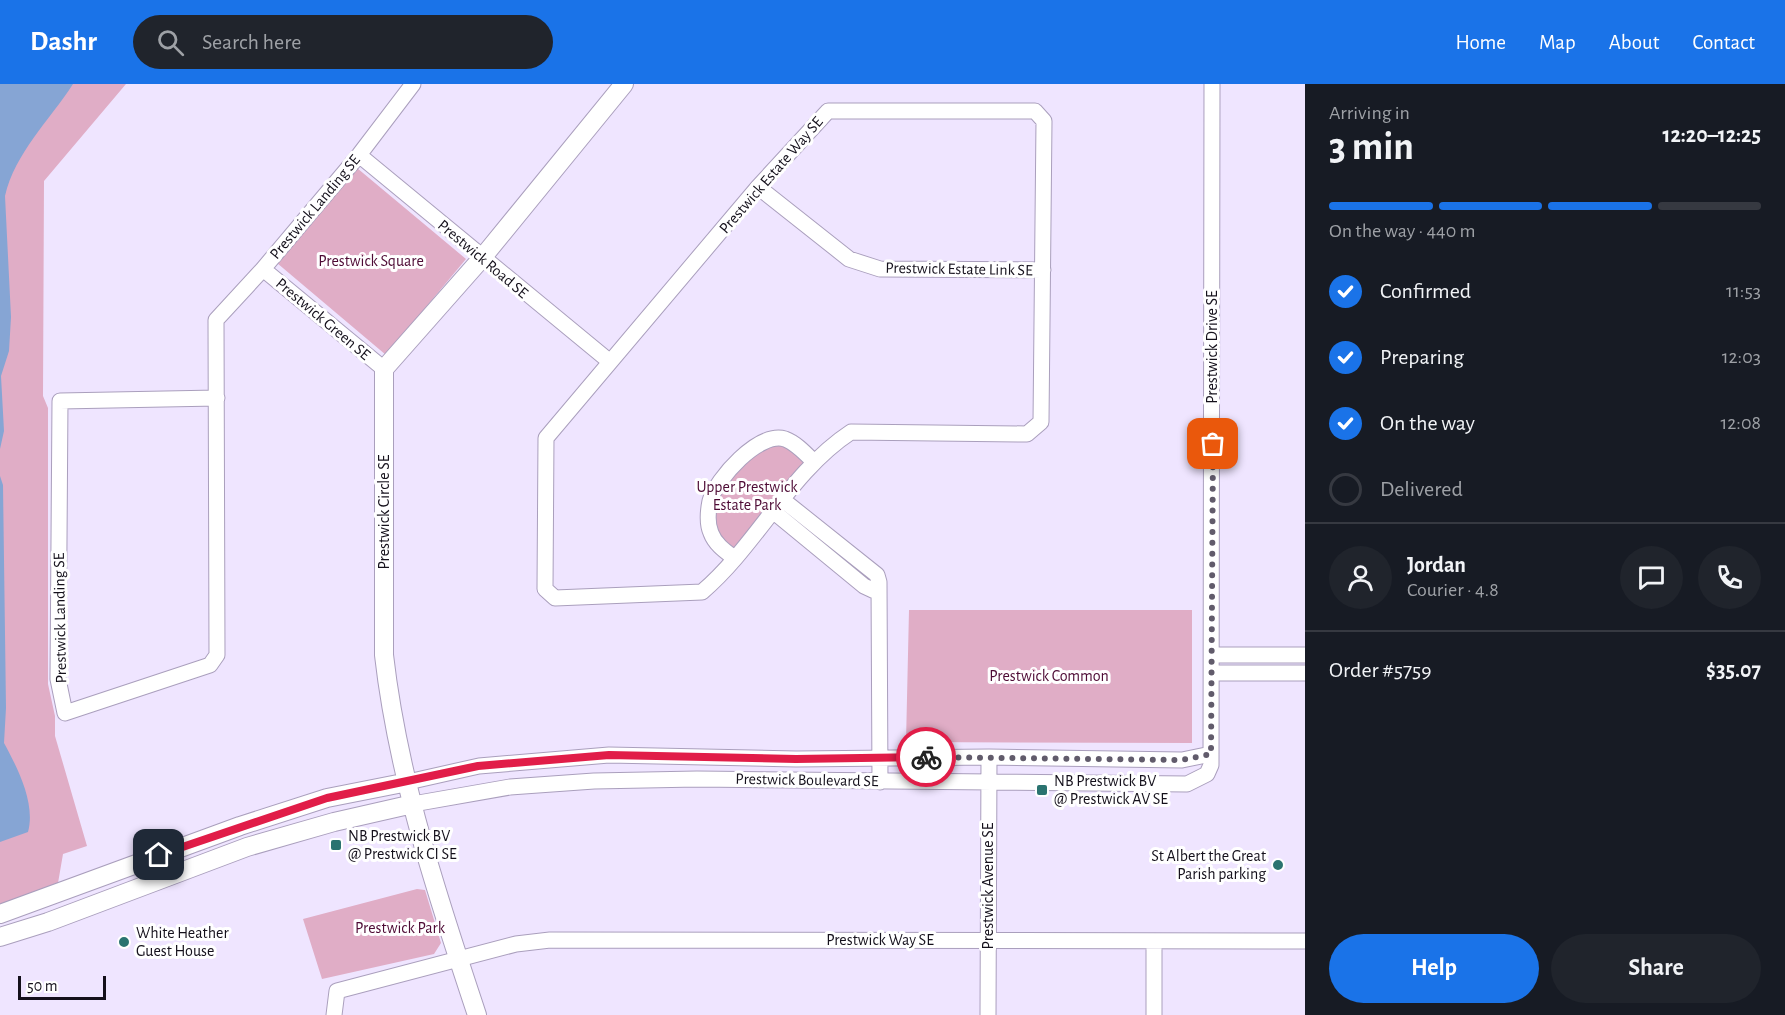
<!DOCTYPE html>
<html lang="en">
<head>
<meta charset="utf-8">
<style>
  body { margin:0; font-family:"Alegreya Sans",sans-serif; background:#20242c; color:#f1f3f6; height:100vh; display:flex; flex-direction:column; font-size:22px; white-space:nowrap }
  * { box-sizing:border-box; margin:0 }
  p { font-size:20px; color:#9ea1a6 }
  .icon { flex:none; width:33px; height:33px; fill:none; stroke:currentColor; stroke-width:2; stroke-linecap:round; stroke-linejoin:round }
  .map { position:relative; flex:1; overflow:hidden }
  .panel { display:flex; flex-direction:column; background:#171b24; width:480px }
  .panel>* { flex:none }
  .scale { position:absolute; left:18px; bottom:15px; width:88px; box-sizing:border-box; padding-left:6px; border:3px solid #14101b; border-top:0; font-size:16px; line-height:21px; white-space:nowrap; color:#14101b; -webkit-text-stroke:4px #fff; paint-order:stroke }
  .pin { position:absolute; display:grid; place-items:center; width:51px; height:51px; color:#fff; margin:-26px; border-radius:12px; box-shadow:0 3px 9px #0006 }
  .courier { position:absolute; display:grid; place-items:center; width:60px; height:60px; margin:-30px; border:4px solid #e11d48; border-radius:50%; background:#fff; color:#222; box-shadow:0 2px 8px #0007 }
  .overview em { font-style:normal; font-weight:600 }
  .overview div { display:flex; flex-direction:column-reverse }
  .overview { display:flex; align-items:center; justify-content:space-between; height:102px; padding:0 24px }
  h1 { font-size:39px; font-weight:600; line-height:45px }
  .bar { display:grid; grid-template-columns:repeat(4,1fr); gap:9px 6px; align-content:center; height:72px; padding:0 24px }
  .bar i { height:8px; border-radius:4px; background:#363941 }
  .bar .active { background:#1a73e8 }
  .bar p { grid-column:span 4 }
  .line { display:flex; align-items:center; gap:15px; padding:0 24px; border-top:2px solid #363941 }
  .line div { flex:1 }
  .round { display:grid; place-items:center; flex:none; width:63px; height:63px; border-radius:32px; background:#20242c }
  ol { padding:0 24px; list-style:none }
  li { display:flex; align-items:center; gap:18px; height:66px }
  li p { margin-inline-start:auto }
  li .icon { padding:6px; border-radius:50%; background:#1a73e8; color:#fff; stroke-width:4 }
  li:last-child { color:#9ea1a6 }
  li i { width:33px; height:33px; border:3px solid #363941; border-radius:50% }
  .cta { display:flex; gap:12px; margin-top:auto; padding:12px 24px }
  .cta a { flex:1; height:69px; border-radius:36px; background:#1a73e8; color:#fff; font-size:24px; font-weight:600; line-height:69px; text-align:center }
  .cta a+a { background:#20242c; color:#f1f3f6 }
  header { display:flex; align-items:center; gap:36px; box-sizing:border-box; height:84px; padding:0 30px; background:#1a73e8; color:#fff }
  header strong { font-size:28px }
  nav { display:flex; gap:33px; margin-inline-start:auto; font-size:21px }
  .search { width:420px; height:54px; background:#20242c; display:flex; align-items:center; gap:15px; box-sizing:border-box; padding:0 21px; border-radius:33px; color:#9ea1a6; font-size:22px }
  main { display:flex; flex:1; min-height:0 }
  .map>svg:first-child { display:block }
  .green { fill:#e0adc6 }
  .water { fill:#86a5d4 }
  .lines { fill:none; stroke-linecap:round; stroke-linejoin:round }
  .minor-casing { stroke:#aa9fbd; stroke-width:17 }
  .tertiary-casing { stroke:#aa9fbd; stroke-width:20 }
  .minor { stroke:#fff; stroke-width:15 }
  .tertiary { stroke:#fff; stroke-width:18 }
  .done { stroke:#615b6b; stroke-width:6; stroke-dasharray:0 10.8 }
  .route { stroke:#e11d48; stroke-width:8 }
  .poi-dot { fill:#2a7370; stroke:#fff; stroke-width:2 }
  .labels { text-anchor:middle; dominant-baseline:central; stroke-width:6; stroke-linejoin:round; paint-order:stroke }
  .street-label { font-size:16px; fill:#14101b; stroke:#fff }
  .park-label { font-size:16px; fill:#4e0b35; stroke:#fff }
  .poi-label { font-size:16px; fill:#14101b; stroke:#fff; text-anchor:start }
</style>
</head>
<body>
<header>
<strong>Dashr</strong>
<div class="search"><svg class="icon" aria-label="search" viewBox="0 0 24 24"><circle cx="10" cy="10" r="6"/><path d="M15 15l6 6"/></svg>Search here</div>
<nav><a>Home</a><a>Map</a><a>About</a><a>Contact</a></nav>
</header>
<main>
<div class="map">
<svg width="1305" height="931" viewBox="0 0 1305 931">
  <rect width="100%" height="100%" fill="#efe5ff"/>
  <path class="green" d="M0 0H126L44 97 43 312 48 324V600L55 632V652L87 762 63 770 58 799 0 821Z
    M357 84 466 175 386 271 277 179Z
    M772 355 814 378 735 472 721 464 711 415 723 392Z
    M909 526H1192V659L906 658Z
    M417 805 425 806 441 859 434 870 322 895 303 835Z"/>
  <path class="water" d="M0 0H73C49 37 15 69 5 112L11 233 9 267 1 292 4 347 0 365Z
    M0 392 3 401 6 624 4 659C17 683 36 719 28 748L0 758Z"/>
  <g class="lines">
    <defs>
      <path id="minor" d="M828 27H1035L1044 37 1041 338 1027 350 851 348C790 388 757 461 702 508L555 514 545 505 546 354 758 103Z
        M359 71 609 277
        M758 103 849 175 880 185 1043 186
        M263 185 384 285
        M217 314 60 317 58 595 65 629 210 581 217 571 216 236 263 185 359 71 413 0
        M783 416 877 491 879 498 880 698
        M774 428 864 502 879 509
        M733 473C725 467 715 460 711 449 707 440 708 427 710 417 716 395 759 347 785 355 796 359 806 370 814 378
        M1213 571H1305
        M1213 589H1305
        M408 698 479 682 609 671 796 675 989 673 1182 676 1211 670
        M413 720 510 703 594 697 697 695 1187 700 1207 690 1211 681 1212 0
        M1154 858V931
        M334 931 337 907 516 860 550 856 1305 857
        M988 931 989 673"/>
      <path id="tertiary" d="M0 830 240 742 327 714 408 698
        M0 853 48 838 247 763 334 738 413 720
        M477 931C438 814 398 694 384 571V285L482 174 624 0"/>
    </defs>
    <use href="#minor" class="minor-casing"/>
    <use href="#tertiary" class="tertiary-casing"/>
    <use href="#minor" class="minor"/>
    <use href="#tertiary" class="tertiary"/>
  </g>
  <g class="lines">
    <path class="done" d="M926 673 1182 676 1211 670 1213 360"/>
    <path class="route" d="M159 771 327 714 478 682 609 671 796 675 926 673"/>
  </g>
  <g class="poi-dot">
    <rect x="1036" y="700" width="12" height="12" rx="3"/>
    <rect x="330" y="755" width="12" height="12" rx="3"/>
    <circle cx="1278" cy="781" r="6"/>
    <circle cx="124" cy="858" r="6"/>
  </g>
  <g class="labels">
    <g class="street-label">
      <text transform="translate(771 91) rotate(-49)">Prestwick Estate Way SE</text>
      <text transform="translate(315 123) rotate(-50)">Prestwick Landing SE</text>
      <text transform="translate(483 175) rotate(40)">Prestwick Road SE</text>
      <text transform="translate(959 185) rotate(1)">Prestwick Estate Link SE</text>
      <text transform="translate(323 235) rotate(40)">Prestwick Green SE</text>
      <text transform="translate(1212 263) rotate(-90)">Prestwick Drive SE</text>
      <text transform="translate(384 428) rotate(-90)">Prestwick Circle SE</text>
      <text transform="translate(60 534) rotate(-91)">Prestwick Landing SE</text>
      <text transform="translate(807 696) rotate(1)">Prestwick Boulevard SE</text>
      <text transform="translate(988 802) rotate(-90)">Prestwick Avenue SE</text>
      <text x="880" y="856">Prestwick Way SE</text>
    </g>
    <g class="park-label">
      <text x="371" y="177">Prestwick Square</text>
      <text x="747" y="403">Upper Prestwick<tspan x="747" dy="18">Estate Park</tspan></text>
      <text x="1049" y="592">Prestwick Common</text>
      <text x="400" y="844">Prestwick Park</text>
    </g>
    <g class="poi-label">
      <text x="1054" y="697">NB Prestwick BV<tspan x="1054" dy="18">@ Prestwick AV SE</tspan></text>
      <text x="348" y="752">NB Prestwick BV<tspan x="348" dy="18">@ Prestwick CI SE</tspan></text>
      <text x="1266" y="772" text-anchor="end">St Albert the Great<tspan x="1266" dy="18">Parish parking</tspan></text>
      <text x="136" y="849">White Heather<tspan x="136" dy="18">Guest House</tspan></text>
    </g>
  </g>
</svg>
<div class="scale">50 m</div>
<div class="pin" style="left:1213px;top:360px;background:#ea580c"><svg class="icon" aria-label="bag" viewBox="0 0 24 24"><path d="M5 8h14l-1 12H6zM9 8a3 3 0 0 1 6 0"/></svg></div>
<div class="pin" style="left:159px;top:771px;background:#1f2937"><svg class="icon" aria-label="home" viewBox="0 0 24 24"><path d="M3 11l9-7 9 7M6 9v11h12V9"/></svg></div>
<div class="courier" style="left:926px;top:673px"><svg class="icon" aria-label="bike" viewBox="0 0 24 24"><circle cx="6" cy="16" r="4"/><circle cx="18" cy="16" r="4"/><path d="M6 16l4-8h5l3 8M10 8l3 8H6M13 5h3"/></svg></div>
</div>
<section class="panel">
<div class="overview"><div><h1>3 min</h1><p>Arriving in</p></div><em>12:20–12:25</em></div>
<div class="bar"><i class="active"></i><i class="active"></i><i class="active"></i><i></i><p>On the way · 440 m</p></div>
<ol>
<li><svg class="icon" aria-label="check" viewBox="0 0 24 24"><path d="M5 12l5 5 9-10"/></svg>Confirmed<p>11:53</p></li>
<li><svg class="icon" aria-label="check" viewBox="0 0 24 24"><path d="M5 12l5 5 9-10"/></svg>Preparing<p>12:03</p></li>
<li><svg class="icon" aria-label="check" viewBox="0 0 24 24"><path d="M5 12l5 5 9-10"/></svg>On the way<p>12:08</p></li>
<li><i></i>Delivered</li>
</ol>
<div class="line" style="height:108px"><a class="round"><svg class="icon" aria-label="person" viewBox="0 0 24 24"><circle cx="12" cy="8" r="4"/><path d="M4 21q1-7 8-7t8 7"/></svg></a><div><b>Jordan</b><p>Courier · 4.8</p></div><a class="round"><svg class="icon" aria-label="chat" viewBox="0 0 24 24"><path d="M4 5h16v11H9l-5 4z"/></svg></a><a class="round"><svg class="icon" aria-label="phone" viewBox="0 0 24 24"><path d="M5 4h4l2 5-3 2q2 4 5 5l2-3 5 2v4C11 20 4 13 5 4z"/></svg></a></div>
<div class="line" style="height:78px"><div>Order #5759</div><b>$35.07</b></div>
<div class="cta"><a>Help</a><a>Share</a></div>
</section>
</main>
</body>
</html>
